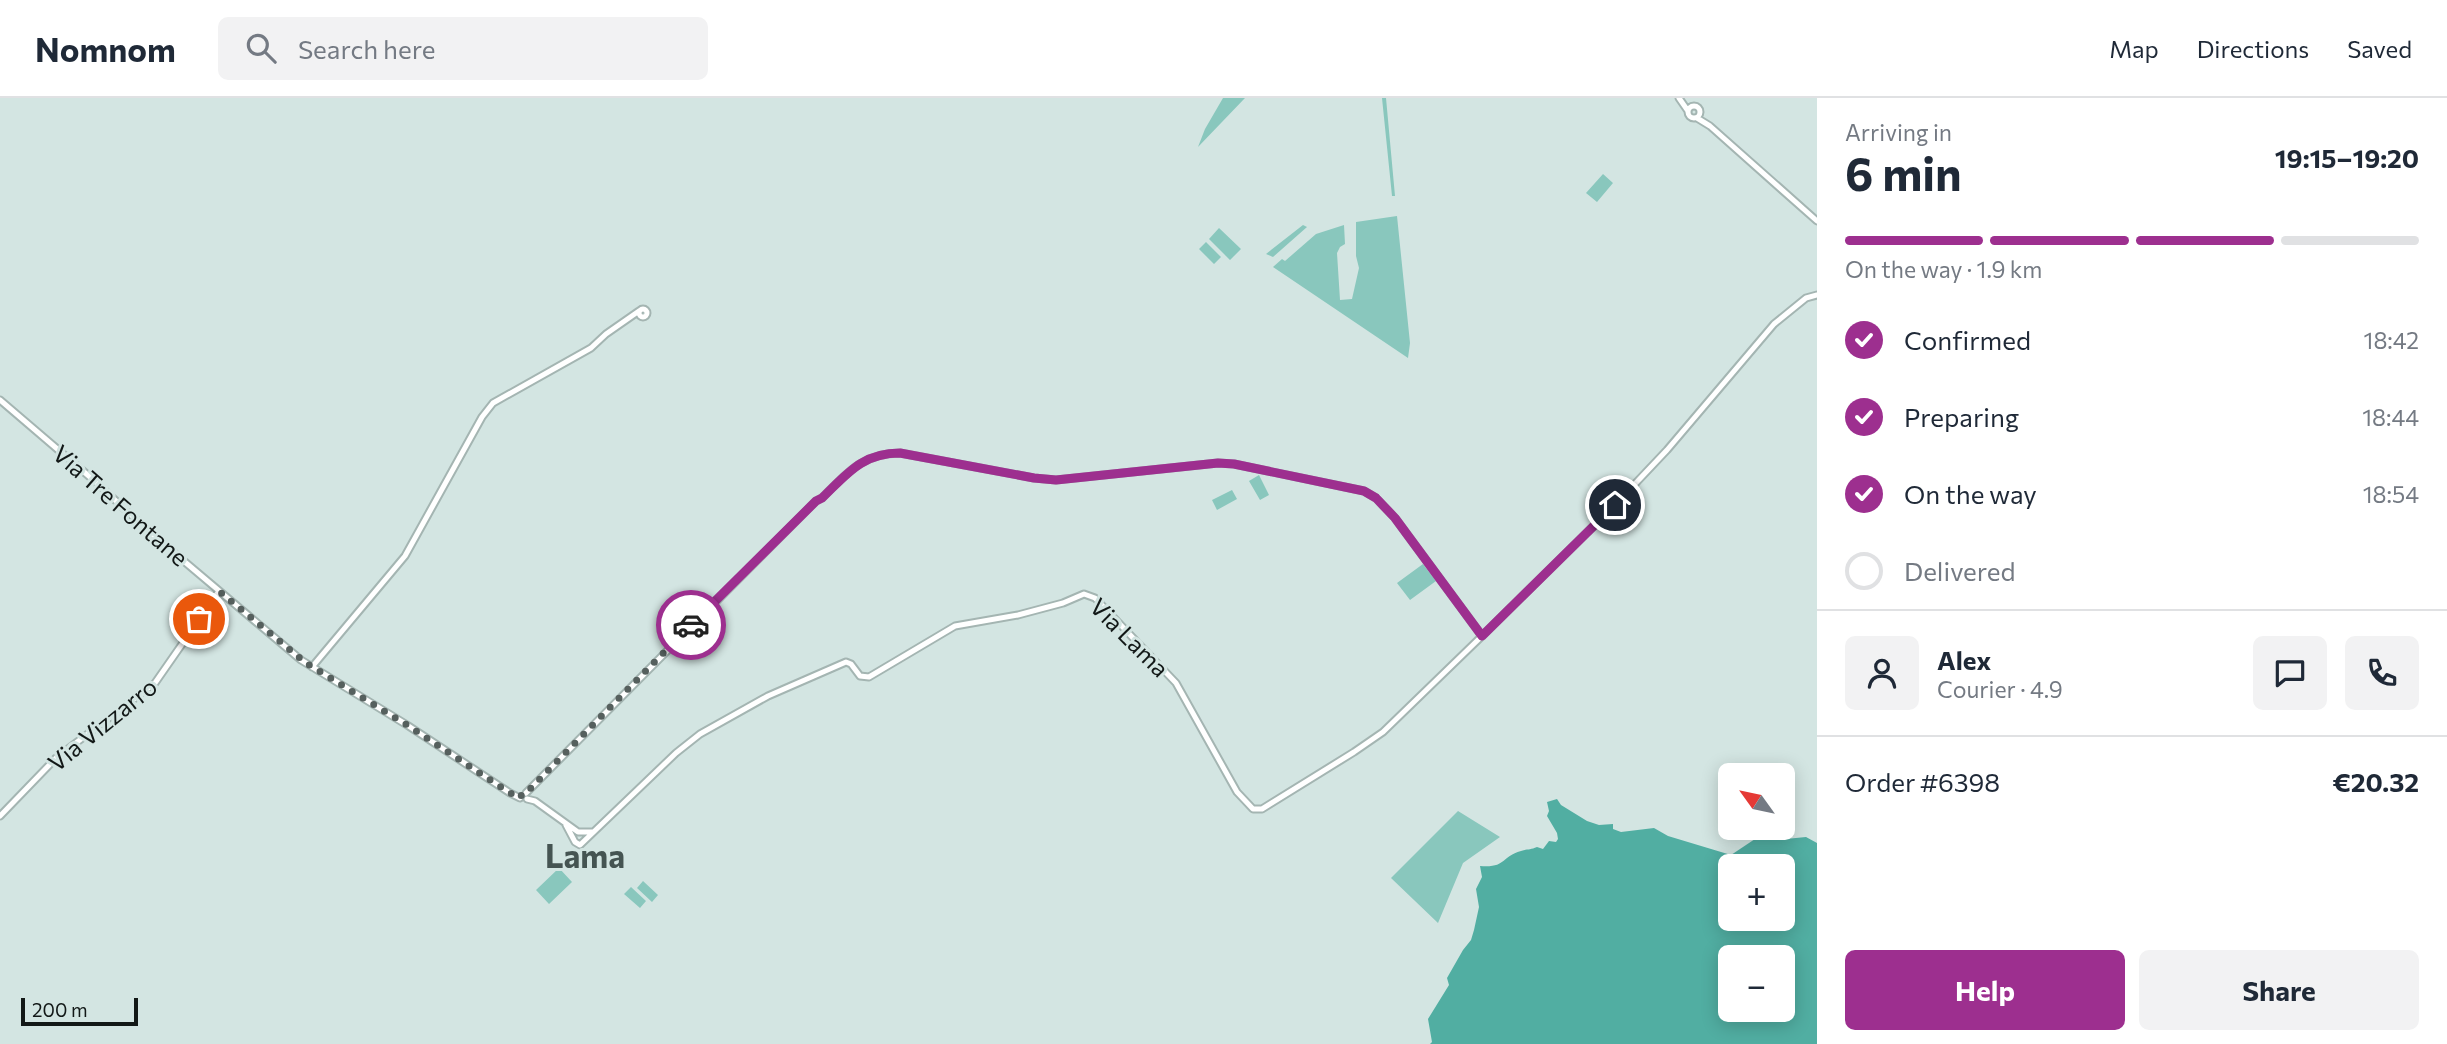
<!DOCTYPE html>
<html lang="en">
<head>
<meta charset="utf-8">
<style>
  body { margin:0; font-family:Commissioner,sans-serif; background:#f2f2f3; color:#1f2937; height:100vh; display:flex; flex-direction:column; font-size:26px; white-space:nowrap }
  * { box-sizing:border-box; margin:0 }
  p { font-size:23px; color:#747a83 }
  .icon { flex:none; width:38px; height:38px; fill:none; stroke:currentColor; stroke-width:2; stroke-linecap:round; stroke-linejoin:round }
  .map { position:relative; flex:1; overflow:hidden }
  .side { display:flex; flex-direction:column; background:#fff; width:630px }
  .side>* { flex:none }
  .needle { width:46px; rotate:303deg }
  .controls { position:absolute; left:1718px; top:665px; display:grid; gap:14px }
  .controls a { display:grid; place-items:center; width:77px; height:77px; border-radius:10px; background:#fff; box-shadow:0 4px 18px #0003; font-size:35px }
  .scale { position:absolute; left:21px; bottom:18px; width:117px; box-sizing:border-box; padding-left:7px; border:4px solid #121817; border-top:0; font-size:19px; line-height:24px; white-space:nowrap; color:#121817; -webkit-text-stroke:5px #d3e5e2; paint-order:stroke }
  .pin { position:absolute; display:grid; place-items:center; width:60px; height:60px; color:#fff; margin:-30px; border:4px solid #fff; border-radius:50%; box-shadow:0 2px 7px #0007 }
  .courier { position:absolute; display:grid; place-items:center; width:70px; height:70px; margin:-35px; border:5px solid #9d2f8f; border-radius:50%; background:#fff; color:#222; box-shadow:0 2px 9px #0007 }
  .headline em { font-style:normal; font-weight:700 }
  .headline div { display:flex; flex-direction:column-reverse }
  .headline { display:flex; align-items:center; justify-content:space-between; height:119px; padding:0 28px }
  h1 { font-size:46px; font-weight:700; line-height:52px }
  .bar { display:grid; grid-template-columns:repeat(4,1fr); gap:10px 7px; align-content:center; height:84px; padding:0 28px }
  .bar i { height:9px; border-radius:5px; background:#e0e1e3 }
  .bar .current { background:#9d2f8f }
  .bar p { grid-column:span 4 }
  .line { display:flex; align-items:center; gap:18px; padding:0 28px; border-top:2px solid #e0e1e3 }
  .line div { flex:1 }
  .round { display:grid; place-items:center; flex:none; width:74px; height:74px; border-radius:10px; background:#f2f2f3 }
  ol { padding:0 28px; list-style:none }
  li { display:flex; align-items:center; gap:21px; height:77px }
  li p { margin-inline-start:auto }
  li .icon { padding:7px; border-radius:50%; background:#9d2f8f; color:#fff; stroke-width:4 }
  li:last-child { color:#747a83 }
  li i { width:38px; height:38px; border:4px solid #e0e1e3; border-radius:50% }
  .cta { display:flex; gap:14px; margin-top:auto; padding:14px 28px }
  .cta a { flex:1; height:80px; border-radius:10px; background:#9d2f8f; color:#fff; font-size:28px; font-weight:700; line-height:80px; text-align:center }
  .cta a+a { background:#f2f2f3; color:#1f2937 }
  header { display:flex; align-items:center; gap:42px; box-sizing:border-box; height:98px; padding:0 35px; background:#fff; border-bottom:2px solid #e0e1e3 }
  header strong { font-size:33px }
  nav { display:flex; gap:38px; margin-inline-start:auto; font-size:24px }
  .search { width:490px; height:63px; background:#f2f2f3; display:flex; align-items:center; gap:18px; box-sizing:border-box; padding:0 24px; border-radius:10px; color:#747a83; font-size:26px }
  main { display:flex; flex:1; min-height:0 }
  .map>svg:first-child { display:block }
  .green { fill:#89c7bd }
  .water { fill:#51aea2; fill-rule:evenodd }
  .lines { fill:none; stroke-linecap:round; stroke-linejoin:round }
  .secondary-casing { stroke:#a4b5b2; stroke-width:9 }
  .secondary { stroke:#fff; stroke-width:5 }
  .done { stroke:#56605e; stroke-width:7; stroke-dasharray:0 12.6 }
  .route { stroke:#9d2f8f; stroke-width:9 }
  .labels { text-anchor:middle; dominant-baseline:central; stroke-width:6; stroke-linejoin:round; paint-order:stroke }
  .street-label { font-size:24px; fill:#121817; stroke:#d3e5e2 }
  .district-label { font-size:32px; font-weight:bold; fill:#455452; stroke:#d3e5e2 }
</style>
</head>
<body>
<header>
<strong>Nomnom</strong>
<div class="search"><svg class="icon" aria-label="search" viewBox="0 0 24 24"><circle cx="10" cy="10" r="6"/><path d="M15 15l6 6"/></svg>Search here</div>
<nav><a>Map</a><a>Directions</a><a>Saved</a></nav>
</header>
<main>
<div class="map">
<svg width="1817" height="946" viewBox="0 0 1817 946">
  <rect width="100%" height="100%" fill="#d3e5e2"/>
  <path class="green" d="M1223 0H1245L1198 49 1205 31Z
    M1382 0H1386L1395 98H1392Z
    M1603 76 1613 85 1597 104 1586 95Z
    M1397 118 1410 245 1408 260 1273 169 1282 161 1285 163 1316 136 1344 127 1345 146 1340 149 1337 155 1340 202 1352 201 1359 170 1356 158V124Z
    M1303 127 1307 129 1273 159 1266 156Z
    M1219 130 1241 151 1230 162 1209 141Z
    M1206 144 1221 159 1214 166 1199 151Z
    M1259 377 1269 397 1260 402 1249 383Z
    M1232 392 1237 401 1217 412 1212 402Z
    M1423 466 1436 483 1410 502 1397 485Z
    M1458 713 1500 739 1463 765 1438 825 1391 780Z
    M559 770 572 784 549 806 536 792Z
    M643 783 658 797 652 804 637 790Z
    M631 789 646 803 640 810 624 796Z"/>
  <path class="water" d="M1557 701 1561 707 1587 723 1599 727 1613 726V731L1621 734 1654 730 1668 738 1731 757 1764 735 1775 742 1806 739 1817 745V946H1430L1432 944 1428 921 1449 887 1447 880 1463 852 1471 842 1474 832 1479 809 1476 791 1482 779 1480 768C1507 770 1500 759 1521 753 1527 751 1530 752 1537 749L1543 751 1549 743 1556 744 1558 741 1557 735 1547 718 1549 713 1547 704ZM1783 768V821H1731V768ZM1783 859V912H1731V859Z"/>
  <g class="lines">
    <defs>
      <path id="secondary" d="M1679 0 1688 13
        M1688 14a6 6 0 1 1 12 0a6 6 0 1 1-12 0Z
        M1697 20 1710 28 1817 123
        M639 215a4 4 0 1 1 8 0a4 4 0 1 1-8 0Z
        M0 302 90 379 153 437 301 562 407 627 510 695 520 700
        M312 569 405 458 482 319 493 305 591 250 606 236 639 213
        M526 695 816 403 822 400C846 376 862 355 900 355L1034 380 1056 382 1218 365 1234 366 1364 393 1376 400 1395 420 1482 538 1615 407 1667 352 1774 226 1806 200 1817 197
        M527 701 535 703 578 734H592
        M0 718 56 660 155 585 219 493
        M566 727 575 744 580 747 676 655 700 636 768 598 846 564 851 566 860 578 869 579 955 528 1018 517 1063 505 1084 496 1095 500 1176 585 1237 694 1253 711H1262L1354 654 1383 634 1482 538"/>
    </defs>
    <use href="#secondary" class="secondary-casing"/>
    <use href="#secondary" class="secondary"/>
  </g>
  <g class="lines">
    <path class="done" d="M199 521 219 493 306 565 407 627 510 695 520 700 522 696 526 695 691 527"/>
    <path class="route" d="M691 527 816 403 822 400C847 376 862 355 900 355L1034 380 1056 382 1218 365 1234 366 1364 393 1376 400 1395 420 1482 538 1615 407"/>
  </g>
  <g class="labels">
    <g class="street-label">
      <text transform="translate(121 407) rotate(41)">Via Tre Fontane</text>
      <text transform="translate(1130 539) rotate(45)">Via Lama</text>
      <text transform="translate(102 626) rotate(-39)">Via Vizzarro</text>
    </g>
    <g class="district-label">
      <text x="585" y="757">Lama</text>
    </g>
  </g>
</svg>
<div class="controls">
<a><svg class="needle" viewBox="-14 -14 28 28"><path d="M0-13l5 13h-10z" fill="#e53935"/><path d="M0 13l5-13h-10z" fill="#747a83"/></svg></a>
<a>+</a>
<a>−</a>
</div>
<div class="scale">200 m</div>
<div class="pin" style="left:199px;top:521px;background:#ea580c"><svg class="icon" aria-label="bag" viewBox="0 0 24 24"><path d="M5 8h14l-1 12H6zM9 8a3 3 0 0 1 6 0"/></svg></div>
<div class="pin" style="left:1615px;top:407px;background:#1f2937"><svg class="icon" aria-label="home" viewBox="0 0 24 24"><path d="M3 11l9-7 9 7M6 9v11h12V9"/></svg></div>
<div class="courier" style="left:691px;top:527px"><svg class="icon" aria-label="car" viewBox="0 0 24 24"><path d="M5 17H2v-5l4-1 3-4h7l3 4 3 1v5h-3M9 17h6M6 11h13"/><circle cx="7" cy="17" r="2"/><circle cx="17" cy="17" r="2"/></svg></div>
</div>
<section class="side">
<div class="headline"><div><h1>6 min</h1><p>Arriving in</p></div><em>19:15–19:20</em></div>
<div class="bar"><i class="current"></i><i class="current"></i><i class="current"></i><i></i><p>On the way · 1.9 km</p></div>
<ol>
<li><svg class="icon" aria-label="check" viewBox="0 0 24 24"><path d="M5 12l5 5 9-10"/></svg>Confirmed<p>18:42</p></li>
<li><svg class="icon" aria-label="check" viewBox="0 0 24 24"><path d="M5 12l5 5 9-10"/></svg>Preparing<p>18:44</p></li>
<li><svg class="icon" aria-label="check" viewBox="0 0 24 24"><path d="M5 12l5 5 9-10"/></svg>On the way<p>18:54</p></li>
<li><i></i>Delivered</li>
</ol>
<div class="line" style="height:126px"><a class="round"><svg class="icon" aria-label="person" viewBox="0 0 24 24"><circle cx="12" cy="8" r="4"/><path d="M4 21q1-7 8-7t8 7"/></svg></a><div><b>Alex</b><p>Courier · 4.9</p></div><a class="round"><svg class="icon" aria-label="chat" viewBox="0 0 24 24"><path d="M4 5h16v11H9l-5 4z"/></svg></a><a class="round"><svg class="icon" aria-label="phone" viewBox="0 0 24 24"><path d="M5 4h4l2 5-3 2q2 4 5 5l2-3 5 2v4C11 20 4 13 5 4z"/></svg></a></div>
<div class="line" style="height:91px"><div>Order #6398</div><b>€20.32</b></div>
<div class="cta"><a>Help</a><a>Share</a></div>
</section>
</main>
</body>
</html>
